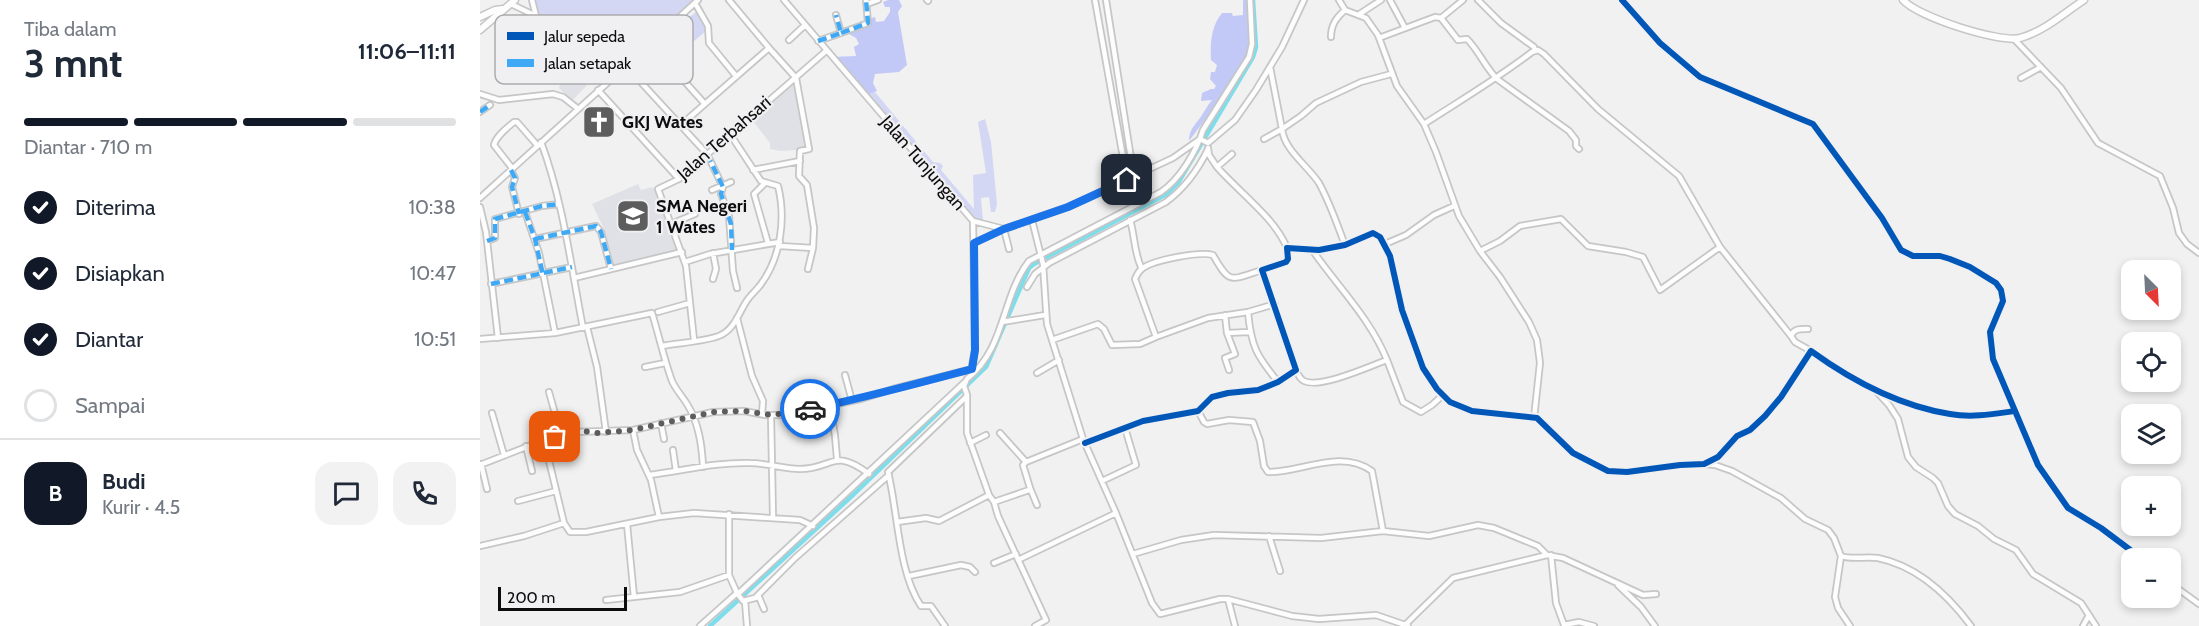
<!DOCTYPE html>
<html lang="id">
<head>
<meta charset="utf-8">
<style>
  body { margin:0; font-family:Cabin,sans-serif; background:#f2f2f3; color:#1f2937; height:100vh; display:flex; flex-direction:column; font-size:22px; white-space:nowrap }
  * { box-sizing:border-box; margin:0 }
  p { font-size:20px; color:#747a83 }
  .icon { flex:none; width:33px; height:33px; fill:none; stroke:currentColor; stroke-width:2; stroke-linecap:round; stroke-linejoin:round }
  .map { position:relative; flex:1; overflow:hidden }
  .panel { display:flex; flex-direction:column; background:#fff; width:480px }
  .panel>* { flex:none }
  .needle { width:39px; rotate:156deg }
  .controls { position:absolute; left:1641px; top:260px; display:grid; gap:12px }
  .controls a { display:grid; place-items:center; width:60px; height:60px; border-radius:12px; background:#fff; box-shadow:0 3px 9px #0003; font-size:30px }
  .scale { position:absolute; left:18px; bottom:15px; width:129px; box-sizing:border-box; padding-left:6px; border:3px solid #0d0d0e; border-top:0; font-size:16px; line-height:21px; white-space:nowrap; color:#0d0d0e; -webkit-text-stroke:4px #f0f0f2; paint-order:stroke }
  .pin { position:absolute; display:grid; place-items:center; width:51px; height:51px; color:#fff; margin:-26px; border-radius:12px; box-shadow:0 3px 9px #0006 }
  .courier { position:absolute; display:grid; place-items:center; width:60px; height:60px; margin:-30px; border:4px solid #1a73e8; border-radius:50%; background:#fff; color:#222; box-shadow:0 2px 8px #0007 }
  .head em { font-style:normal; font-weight:700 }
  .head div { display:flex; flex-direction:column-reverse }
  .head { display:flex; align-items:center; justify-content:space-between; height:102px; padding:0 24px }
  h1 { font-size:39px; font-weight:700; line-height:45px }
  .bar { display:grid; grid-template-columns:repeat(4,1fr); gap:9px 6px; align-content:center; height:72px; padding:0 24px }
  .bar i { height:8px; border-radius:4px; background:#e0e1e3 }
  .bar .selected { background:#111827 }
  .bar p { grid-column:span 4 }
  .line { display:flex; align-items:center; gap:15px; padding:0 24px; border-top:2px solid #e0e1e3 }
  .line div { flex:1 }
  .round { display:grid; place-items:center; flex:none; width:63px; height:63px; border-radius:18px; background:#f2f2f3 }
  ol { padding:0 24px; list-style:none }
  li { display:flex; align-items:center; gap:18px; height:66px }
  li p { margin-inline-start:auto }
  li .icon { padding:6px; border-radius:50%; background:#111827; color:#fff; stroke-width:4 }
  li:last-child { color:#747a83 }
  li i { width:33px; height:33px; border:3px solid #e0e1e3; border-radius:50% }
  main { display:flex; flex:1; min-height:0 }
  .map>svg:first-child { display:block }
  .built { fill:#e0e1e6 }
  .green { fill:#d3d7f3 }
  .forest { fill:#c3c9f6 }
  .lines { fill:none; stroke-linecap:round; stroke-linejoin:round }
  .canal { stroke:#7eddeb; stroke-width:4.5 }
  .minor-casing { stroke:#c6c6c6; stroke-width:8 }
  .major-casing { stroke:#c6c6c6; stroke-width:9 }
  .minor { stroke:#fdfdfd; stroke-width:4.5 }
  .major { stroke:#fdfdfd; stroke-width:6 }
  .quiet { stroke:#3fa9f5; stroke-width:4.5; stroke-dasharray:9 4.5; stroke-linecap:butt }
  .cycleway-casing { stroke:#f0f0f2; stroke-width:10 }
  .cycleway { stroke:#0057b8; stroke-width:6 }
  .done { stroke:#5d5d5d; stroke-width:6; stroke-dasharray:0 10.8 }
  .route { stroke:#1a73e8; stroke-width:8 }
  .labels { text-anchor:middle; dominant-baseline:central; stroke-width:4.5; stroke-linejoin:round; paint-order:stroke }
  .poi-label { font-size:18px; font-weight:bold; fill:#0d0d0e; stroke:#f0f0f2; text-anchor:start }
  .street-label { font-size:18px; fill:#0d0d0e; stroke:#f0f0f2 }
  .key { fill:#f0f0f2; stroke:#acacae; stroke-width:1.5 }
  .key-label { font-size:16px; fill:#0d0d0e }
</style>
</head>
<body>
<main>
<section class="panel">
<div class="head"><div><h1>3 mnt</h1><p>Tiba dalam</p></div><em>11:06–11:11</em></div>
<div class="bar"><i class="selected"></i><i class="selected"></i><i class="selected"></i><i></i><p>Diantar · 710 m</p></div>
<ol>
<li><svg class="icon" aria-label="check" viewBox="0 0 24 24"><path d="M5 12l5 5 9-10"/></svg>Diterima<p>10:38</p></li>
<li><svg class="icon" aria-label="check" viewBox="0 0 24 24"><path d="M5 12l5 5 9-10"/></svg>Disiapkan<p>10:47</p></li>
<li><svg class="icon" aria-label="check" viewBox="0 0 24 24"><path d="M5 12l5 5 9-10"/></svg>Diantar<p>10:51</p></li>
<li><i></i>Sampai</li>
</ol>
<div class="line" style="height:108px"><b class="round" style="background:#111827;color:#fff">B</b><div><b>Budi</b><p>Kurir · 4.5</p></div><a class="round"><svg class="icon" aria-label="chat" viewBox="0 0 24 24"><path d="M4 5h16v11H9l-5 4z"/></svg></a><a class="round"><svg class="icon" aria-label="phone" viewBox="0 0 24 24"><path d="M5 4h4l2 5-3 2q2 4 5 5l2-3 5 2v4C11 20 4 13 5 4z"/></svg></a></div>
</section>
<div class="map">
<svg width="1719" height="626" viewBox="0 0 1719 626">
  <rect width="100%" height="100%" fill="#f1f1f1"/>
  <path class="built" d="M85 71 109 83 92 101 79 88Z
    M317 81 328 149 301 151 290 149V143L272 120Z
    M158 184 161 190 172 187 179 194 201 252 134 268 124 229 112 204Z"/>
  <path class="green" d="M56 0H214L153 55 146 58 140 57 58 14Z
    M218 10 226 31 213 42 199 26Z
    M395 92 453 162 460 163 463 166 461 170 494 209 493 175 506 173 498 122 505 119 511 142 517 204 515 212H511L509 197 501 198 503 221H493L385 96Z"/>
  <path class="forest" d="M408 0H419L422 6 418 12 427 65 419 72 395 74 393 83 397 91 385 96 351 57 376 56 374 47 379 44 376 38 369 34 388 24V19L395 17 396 22 404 21 410 12V7H405L403 2Z
    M763 0H769L772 47 769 56 742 97 709 141C709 130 714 126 720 118 724 112 727 106 732 100L721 101 722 93 731 89H734L736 86 730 79 731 72H735L737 65 731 60C730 44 731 26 742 13H752L753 16 763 15Z"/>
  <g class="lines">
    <path class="canal" d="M230 626 373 495 506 367 549 268 554 264 687 194 698 183 773 57 776 47 773 0"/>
    <defs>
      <path id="minor" d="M52 0 56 16 146 66 218 0
        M249 0 289 48 316 78 329 149 320 151 319 176 327 185 334 228 333 248 328 269
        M304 0 493 221 524 229 588 207 693 158 720 139 728 143 755 120 776 90 802 47 824 0
        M447 0 448 1
        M615 0 647 180
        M626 0 654 177
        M859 0 865 10 886 18 898 35 917 86 944 124 956 152 979 216 1000 251 1020 277 1049 322 1057 340 1060 363 1054 418
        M910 0 925 28
        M998 0 1021 23 1054 47 1055 51
        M1142 0 1180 43 1220 77 1333 124 1402 218 1421 250 1433 256H1460L1470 259 1490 267 1516 283 1521 290 1523 301 1510 332 1513 359 1558 465 1588 508 1621 528 1661 558
        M215 3 228 26 229 43 256 76
        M31 4 56 16
        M387 4 398 0
        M878 15 901 0
        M961 18 983 0
        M361 33 388 23 386 0
        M851 37C851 25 856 18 865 10
        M899 38 955 17 961 18 978 40 987 39C999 51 1005 67 1017 79L1089 131 1096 140V146L1099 149
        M1534 39 1581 88 1618 143 1680 176 1693 208 1699 233 1707 244 1719 253
        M309 40 325 25
        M338 41 361 33 356 15
        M170 43 224 103
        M790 67 802 129 821 116 836 103 881 82 911 74
        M1541 78 1561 67
        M118 90 199 179
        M0 94 19 100 73 94 83 97 97 108
        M0 112 10 105
        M202 124 289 48
        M944 124C981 100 1017 79 1052 52L1058 50 1064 54 1118 109 1199 176 1240 247 1311 336
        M784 139 802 129C804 150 828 166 839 183 850 203 857 224 865 245
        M61 142C83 201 91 266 103 328
        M728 148 729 155 737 167C759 192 795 218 807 248
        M737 167 752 154
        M32 168 14 145C16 136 27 128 34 122H37L57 145
        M31 170 35 178 32 187 39 214
        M273 170 320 161
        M284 184 274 194 288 243
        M232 190 251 182
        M0 198 146 66 227 154 243 187 241 194 249 216 253 271 257 288
        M0 207 6 232 18 338
        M45 212 59 253 75 333
        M552 220 563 264 567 324 603 439 636 513 672 603 680 614 740 599H748L755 626
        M650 220C655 236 654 254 662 269
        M191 224 215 214
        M55 239 116 226 121 232 131 269
        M7 241 15 238V219L62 206 79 204
        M494 243 524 229 529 249
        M905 244 926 235 954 215 974 206
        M300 246 333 248
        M833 251C858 287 890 318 907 360
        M1000 251 1020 241 1040 226 1081 219 1108 246 1146 252 1163 257 1180 290 1240 247
        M205 262 230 254 300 242
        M782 270C750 280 750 285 733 255 720 251 674 260 663 268 658 271 657 275 655 279L676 337 728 318 768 312 795 304
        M94 278 202 252
        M233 279 236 269 233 253
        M11 284 92 267
        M547 287 555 274 569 263 686 202C705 188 718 170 728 149
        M178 312 210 303
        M768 312C771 347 777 356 798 382
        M745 315 747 333 755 354 745 358 749 370
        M257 318 272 376 283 401 282 414
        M522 322 565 315
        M107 327 117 367 126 432
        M1328 329C1321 329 1314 328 1311 336L1315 342 1331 351
        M747 333 769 332
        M0 339 75 333 172 313C179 336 184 359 192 381 196 390 202 396 207 404 219 423 222 445 223 467
        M214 340 206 266 178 189 199 179 346 51
        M572 340 618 324 624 329 632 345 660 344 676 337
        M182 346C197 343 230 341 241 335 254 329 259 313 266 302 270 295 277 290 281 284 301 257 306 218 298 186L281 181 250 134
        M165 367 185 363
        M816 370C818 375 820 379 824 381 840 389 890 366 907 360L923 402 941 412 952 405 963 395
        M491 371 495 350 493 221
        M557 373 579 360
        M365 375 372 401
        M487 379C526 348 521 297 549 261L681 192C700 179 716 152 723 130L769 57 772 44 770 0
        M486 381 484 386 487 395V433L509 495 514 502
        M1395 390 1409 405 1418 419 1428 457 1436 467 1453 478 1458 483 1468 506 1475 514 1498 526 1514 539 1536 550 1553 574 1601 603 1616 626
        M69 392 81 435
        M350 405 355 436 357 459
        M12 413 24 455
        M291 415 293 518
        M181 423 184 439
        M153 430 157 450 171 480 179 517
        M520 433 546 462
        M64 440 84 523 90 532H106L179 517 214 513 320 520 333 526
        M490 443 506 435
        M605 443 663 421 718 411 732 397 748 393 778 390 798 382 816 370 782 270 806 262 808 259 807 248 839 250 865 245 893 233 900 237 910 256 922 310 943 368 957 389 970 402 992 411 1057 418 1093 453 1128 471 1147 472 1200 465 1224 464 1238 457 1257 436 1270 430 1285 416 1301 397 1331 351C1371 380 1420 406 1470 414 1492 418 1514 414 1535 411
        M46 446 52 471
        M193 450 196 471
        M1 464 7 489
        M1224 464 1235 465 1252 471 1301 498 1325 519 1348 530 1354 538 1361 556C1372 560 1386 556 1398 558 1437 566 1468 595 1491 626
        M0 465 64 440 94 432 153 430 233 412 264 411 285 415H303L381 399 413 389 492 369
        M169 475C202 471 236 462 270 463 287 463 303 469 320 469 353 469 353 447 389 474
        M622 481 656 465 645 428
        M550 488 557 505
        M38 501 76 491
        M417 522 446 518 459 521 509 495
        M147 524 154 597
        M903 531 949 536 998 525 1014 528 1058 546 1067 555
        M789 536 800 571
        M0 546 44 536 84 523
        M653 554 701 540 734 535 841 538 903 531 892 471C860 448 821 473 788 472L784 466 780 441 773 422 749 420 727 424 724 422 718 411
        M1071 555 1076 603 1084 625 1099 622 1114 626
        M1361 556 1355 597 1358 608 1370 626
        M538 560 636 513
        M514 563 536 554
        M249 575V514
        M429 576 481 565 490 567 495 572
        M1690 583 1719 604
        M1138 585 1161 607 1175 626
        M258 594 485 382
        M275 598 315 558 409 475
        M748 599 812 616 839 619 896 615 928 626
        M126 600 200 592 249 575 257 593 263 601 279 597 284 609
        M265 601 267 626
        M925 625 973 578 1067 555 1083 558 1163 595 1176 594
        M220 626 257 593
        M465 626 451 606H441C418 572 418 512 408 472L487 396
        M555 626 566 620 518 516 514 502 549 490 550 488 543 465 546 462 603 439
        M1603 626 1609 615"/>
      <path id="major" d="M1423 0C1438 17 1519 43 1540 38 1565 31 1584 13 1604 0
        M0 17 15 10 23 9
        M0 30 35 0"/>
    </defs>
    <use href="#minor" class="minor-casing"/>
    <use href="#major" class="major-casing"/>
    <use href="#minor" class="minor"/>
    <use href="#major" class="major"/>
    <path class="quiet" d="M361 33 388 23 386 0
      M338 41 361 33 356 15
      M0 112 10 105
      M227 154 243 187 241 194 251 224 252 250
      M31 170 35 178 32 187 39 214
      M45 212 55 239 63 275
      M55 239 116 226 121 232 131 269
      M7 241 15 238V219L62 206 79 204
      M11 284 92 267"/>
    <defs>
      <path id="cycleway" d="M1142 0 1180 43 1220 77 1333 124 1402 218 1421 250 1433 256H1460L1470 259 1490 267 1516 283 1521 290 1523 301 1510 332 1513 359 1558 465 1588 508 1621 528 1661 558
        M605 443 663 421 718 411 732 397 748 393 778 390 798 382 816 370 782 270 806 262 808 259 807 248 839 250 865 245 893 233 900 237 910 256 922 310 943 368 957 389 970 402 992 411 1057 418 1093 453 1128 471 1147 472 1200 465 1224 464 1238 457 1257 436 1270 430 1285 416 1301 397 1331 351C1371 380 1420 406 1470 414 1492 418 1514 414 1535 411"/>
    </defs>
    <use href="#cycleway" class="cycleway-casing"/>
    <use href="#cycleway" class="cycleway"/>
  </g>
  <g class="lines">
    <path class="done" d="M75 437 104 431 117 433 153 430 233 412 264 411 292 415 330 409"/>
    <path class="route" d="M330 409C385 398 438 383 492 369L495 350 494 243 524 229 588 207 647 180"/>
  </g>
  <defs>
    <symbol id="church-square" viewBox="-11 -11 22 22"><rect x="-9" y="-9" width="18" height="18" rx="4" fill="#5d5d5d" stroke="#f0f0f2"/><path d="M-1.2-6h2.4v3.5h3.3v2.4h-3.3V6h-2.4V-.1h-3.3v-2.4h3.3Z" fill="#fff"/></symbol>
    <symbol id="school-square" viewBox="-11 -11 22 22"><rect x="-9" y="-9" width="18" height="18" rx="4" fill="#5d5d5d" stroke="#f0f0f2"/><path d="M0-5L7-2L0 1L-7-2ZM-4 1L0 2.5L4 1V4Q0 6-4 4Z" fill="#fff"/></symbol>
  </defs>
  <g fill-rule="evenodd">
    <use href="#church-square" x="100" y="103" width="38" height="38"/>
    <use href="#school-square" x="134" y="197" width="38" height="38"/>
  </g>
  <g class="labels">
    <g class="poi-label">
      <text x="142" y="122">GKJ Wates</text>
      <text x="176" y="206">SMA Negeri<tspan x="176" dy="21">1 Wates</tspan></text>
    </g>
    <g class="street-label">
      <text transform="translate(244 138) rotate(-41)">Jalan Terbahsari</text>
      <text transform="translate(443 163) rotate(49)">Jalan Tunjungan</text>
    </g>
  </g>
  <rect x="15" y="15" width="198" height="69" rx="9" class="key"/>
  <rect x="27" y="32" width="27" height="8" fill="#0057b8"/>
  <rect x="27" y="59" width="27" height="8" fill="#3fa9f5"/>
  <g class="key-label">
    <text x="64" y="42">Jalur sepeda</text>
    <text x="64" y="69">Jalan setapak</text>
  </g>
</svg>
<div class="controls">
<a><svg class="needle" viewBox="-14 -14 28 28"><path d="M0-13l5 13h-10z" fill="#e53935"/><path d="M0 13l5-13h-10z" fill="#747a83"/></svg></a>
<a><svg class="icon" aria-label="locate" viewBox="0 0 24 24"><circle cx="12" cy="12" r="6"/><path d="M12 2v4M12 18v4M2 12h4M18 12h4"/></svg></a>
<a><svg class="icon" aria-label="layers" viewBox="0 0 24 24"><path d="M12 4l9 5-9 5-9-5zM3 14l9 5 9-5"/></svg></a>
<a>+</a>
<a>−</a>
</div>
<div class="scale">200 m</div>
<div class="pin" style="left:75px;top:437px;background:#ea580c"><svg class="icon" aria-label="bag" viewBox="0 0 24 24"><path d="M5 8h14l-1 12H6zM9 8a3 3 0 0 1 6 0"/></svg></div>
<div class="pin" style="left:647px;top:180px;background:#1f2937"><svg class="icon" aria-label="home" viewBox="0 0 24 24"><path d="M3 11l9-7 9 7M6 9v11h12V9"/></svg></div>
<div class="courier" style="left:330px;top:409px"><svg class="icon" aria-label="car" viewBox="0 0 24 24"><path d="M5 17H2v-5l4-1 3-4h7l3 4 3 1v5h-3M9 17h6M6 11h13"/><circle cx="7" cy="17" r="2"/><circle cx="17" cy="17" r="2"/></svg></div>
</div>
</main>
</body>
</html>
